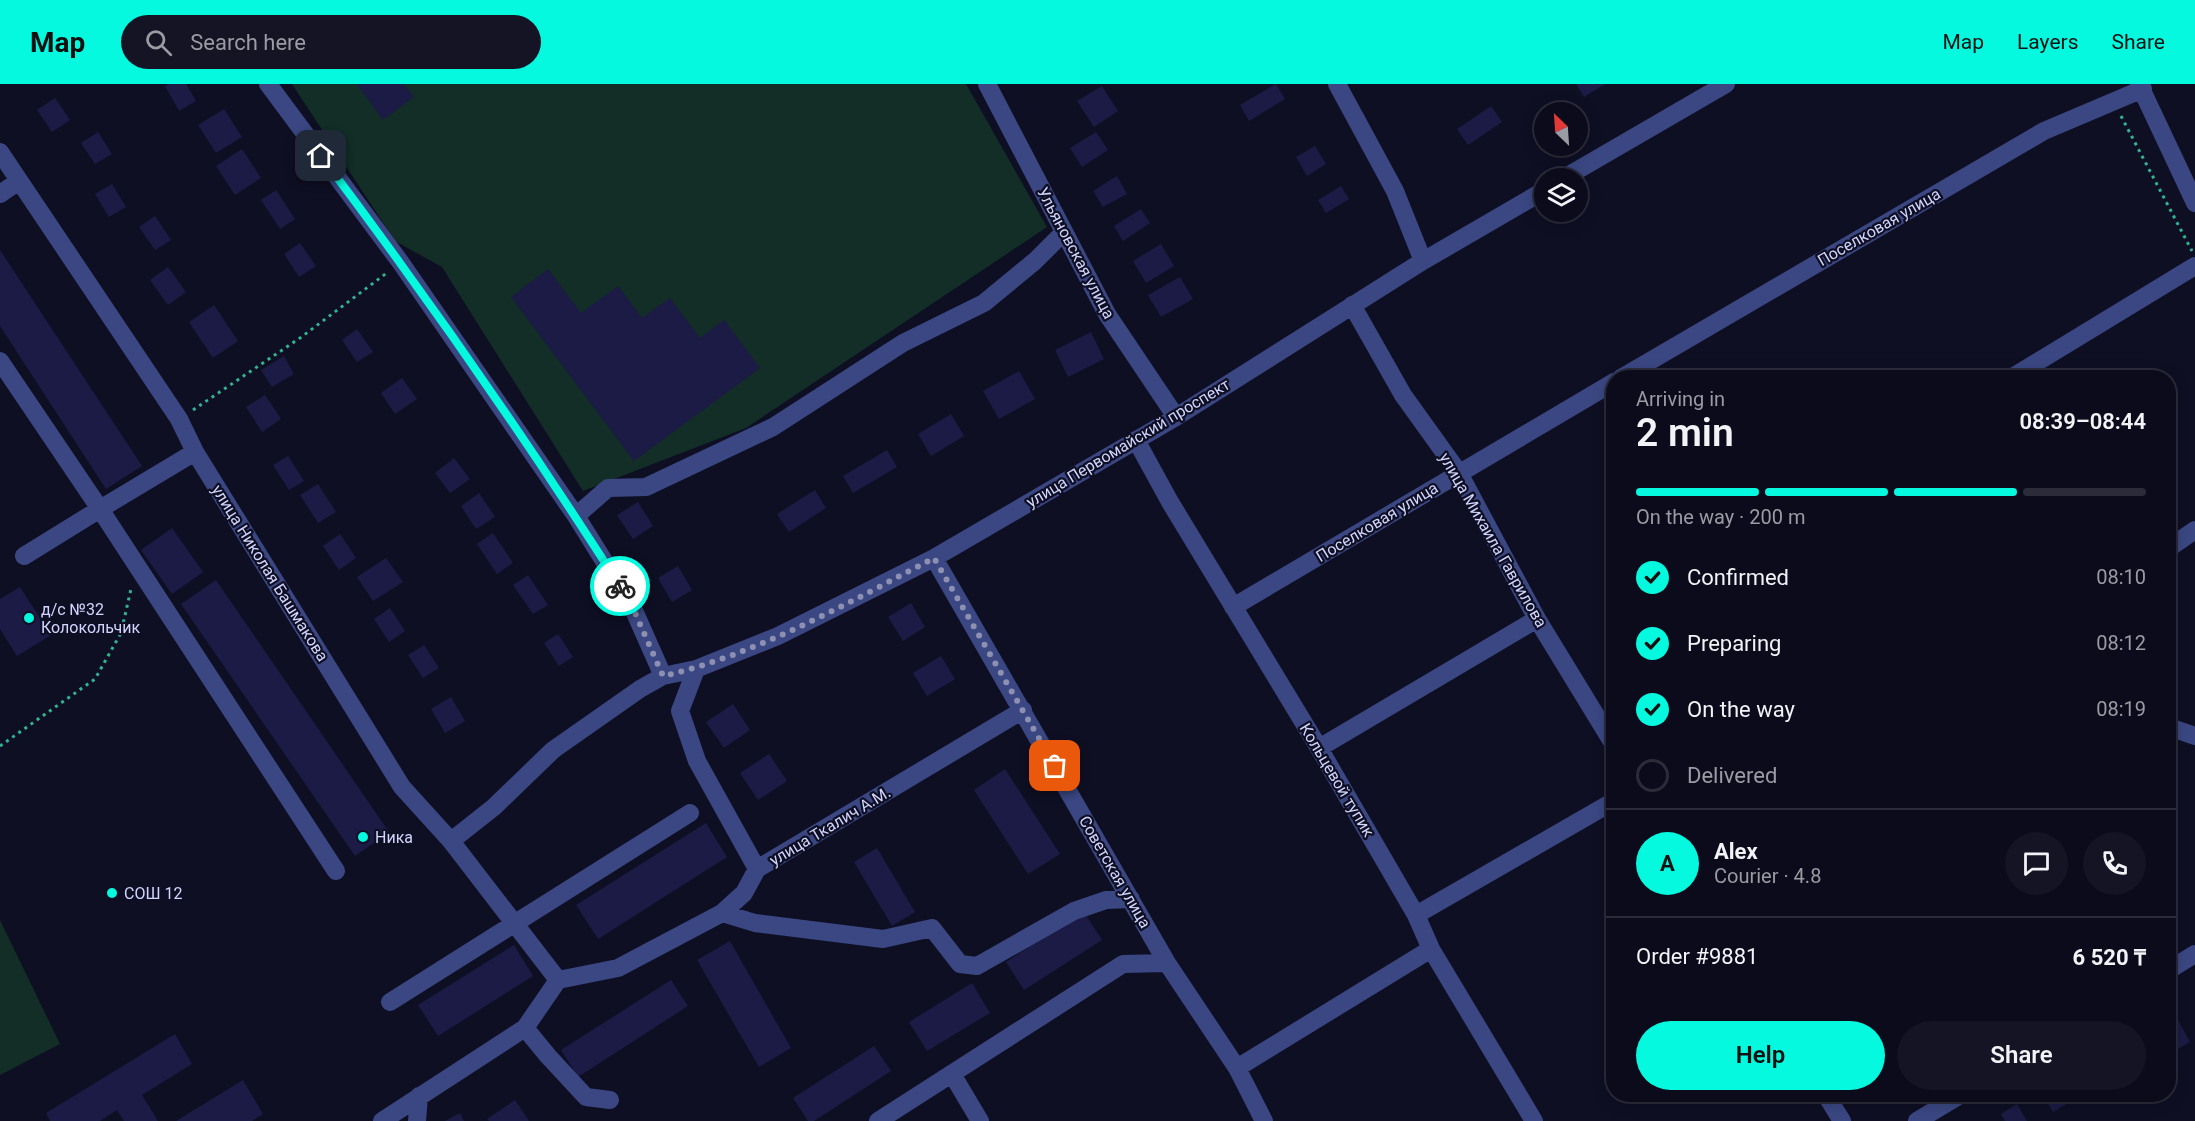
<!DOCTYPE html>
<html lang="en">
<head>
<meta charset="utf-8">
<style>
  body { margin:0; font-family:Roboto,sans-serif; background:#141424; color:#f1f3f6; height:100vh; display:flex; flex-direction:column; font-size:22px; white-space:nowrap }
  * { box-sizing:border-box; margin:0 }
  p { font-size:20px; color:#9a9ba3 }
  .icon { flex:none; width:33px; height:33px; fill:none; stroke:currentColor; stroke-width:2; stroke-linecap:round; stroke-linejoin:round }
  .map { position:relative; flex:1; overflow:hidden }
  .panel { position:absolute; left:1606px; top:286px; width:570px; height:732px; display:flex; flex-direction:column; background:#0b0b1b; border-radius:24px; box-shadow:0 3px 15px #0003,0 0 0 2px #2b2b3a }
  .panel>* { flex:none }
  .needle { width:39px; rotate:335deg }
  .tools { position:absolute; left:1534px; top:18px; display:grid; gap:12px }
  .tools a { display:grid; place-items:center; width:54px; height:54px; border-radius:50%; background:#0b0b1b; box-shadow:0 3px 15px #0003,0 0 0 2px #2b2b3a; font-size:30px }
  .pin { position:absolute; display:grid; place-items:center; width:51px; height:51px; color:#fff; margin:-26px; border-radius:12px; box-shadow:0 3px 9px #0006 }
  .courier { position:absolute; display:grid; place-items:center; width:60px; height:60px; margin:-30px; border:4px solid #04f9de; border-radius:50%; background:#fff; color:#222; box-shadow:0 2px 8px #0007 }
  .headline em { font-style:normal; font-weight:600 }
  .headline div { display:flex; flex-direction:column-reverse }
  .headline { display:flex; align-items:center; justify-content:space-between; height:102px; padding:0 30px }
  h1 { font-size:39px; font-weight:600; line-height:45px }
  .bar { display:grid; grid-template-columns:repeat(4,1fr); gap:9px 6px; align-content:center; height:72px; padding:0 30px }
  .bar i { height:8px; border-radius:4px; background:#2b2b3a }
  .bar .current { background:#04f9de }
  .bar p { grid-column:span 4 }
  .line { display:flex; align-items:center; gap:15px; padding:0 30px; border-top:2px solid #2b2b3a }
  .line div { flex:1 }
  .round { display:grid; place-items:center; flex:none; width:63px; height:63px; border-radius:32px; background:#141424 }
  ol { padding:0 30px; list-style:none }
  li { display:flex; align-items:center; gap:18px; height:66px }
  li p { margin-inline-start:auto }
  li .icon { padding:6px; border-radius:50%; background:#04f9de; color:#111; stroke-width:4 }
  li:last-child { color:#9a9ba3 }
  li i { width:33px; height:33px; border:3px solid #2b2b3a; border-radius:50% }
  .cta { display:flex; gap:12px; margin-top:auto; padding:12px 30px }
  .cta a { flex:1; height:69px; border-radius:36px; background:#04f9de; color:#111; font-size:24px; font-weight:600; line-height:69px; text-align:center }
  .cta a+a { background:#141424; color:#f1f3f6 }
  header { display:flex; align-items:center; gap:36px; box-sizing:border-box; height:84px; padding:0 30px; background:#04f9de; color:#111 }
  header strong { font-size:28px }
  nav { display:flex; gap:33px; margin-inline-start:auto; font-size:21px }
  .search { width:420px; height:54px; background:#141424; display:flex; align-items:center; gap:15px; box-sizing:border-box; padding:0 21px; border-radius:33px; color:#9a9ba3; font-size:22px }
  .map>svg:first-child { display:block }
  .green { fill:#122e27 }
  .building { fill:#1b1b45 }
  .lines { fill:none; stroke-linecap:round; stroke-linejoin:round }
  .path { stroke:#31b490; stroke-width:3; stroke-dasharray:3 4.5; stroke-linecap:butt }
  .minor { stroke:#3a4782; stroke-width:18 }
  .done { stroke:#8e90b2; stroke-width:6; stroke-dasharray:0 10.8 }
  .route { stroke:#04f9de; stroke-width:8 }
  .poi-dot { fill:#04f9de; stroke:#0f0f24; stroke-width:2 }
  .labels { text-anchor:middle; dominant-baseline:central; stroke-width:4.5; stroke-linejoin:round; paint-order:stroke }
  .street-label { font-size:16px; fill:#d2d6fe; stroke:#0f0f24 }
  .poi-label { font-size:16px; fill:#d2d6fe; stroke:#0f0f24; text-anchor:start }
</style>
</head>
<body>
<header>
<strong>Map</strong>
<div class="search"><svg class="icon" aria-label="search" viewBox="0 0 24 24"><circle cx="10" cy="10" r="6"/><path d="M15 15l6 6"/></svg>Search here</div>
<nav><a>Map</a><a>Layers</a><a>Share</a></nav>
</header>
<div class="map">
<svg width="2195" height="1037" viewBox="0 0 2195 1037">
  <rect width="100%" height="100%" fill="#0f0f24"/>
  <path class="green" d="M292 0H966L1047 143 746 344 583 407 442 183 395 157Z
    M0 836 60 960 0 991Z"/>
  <path class="building" d="M169 0H186L196 17 179 27 165 2Z
    M357 0H404L414 13 383 36Z
    M1276 0 1285 15 1249 37 1240 21Z
    M1576 0H1605L1584 13Z
    M1102 2 1118 27 1094 43 1077 17Z
    M55 14 70 36 52 48 37 26Z
    M1491 22 1502 38 1468 61 1457 45Z
    M224 25 242 53 216 69 198 41Z
    M98 48 112 70 95 80 81 59Z
    M1096 48 1108 66 1082 83 1070 64Z
    M1315 62 1326 80 1307 92 1296 73Z
    M242 65 261 94 235 111 216 82Z
    M1117 92 1127 110 1103 123 1093 107Z
    M112 100 126 123 109 133 95 110Z
    M1341 102 1349 115 1326 129 1318 116Z
    M276 106 295 135 280 145 261 116Z
    M1141 125 1150 139 1123 157 1114 142Z
    M155 132 171 156 155 166 139 143Z
    M300 159 316 182 299 193 284 170Z
    M1161 160 1174 182 1146 199 1133 177Z
    M0 166 142 382 106 405 0 242Z
    M168 183 186 208 168 221 150 196Z
    M548 185 581 229 618 202 642 234 670 214 700 254 724 236 760 284 634 377 511 213Z
    M1180 193 1193 215 1161 233 1148 211Z
    M214 221 238 257 213 274 189 238Z
    M357 245 373 268 357 278 342 256Z
    M1091 248 1104 275 1068 293 1055 266Z
    M284 272 294 290 272 303 261 286Z
    M1019 287 1035 315 999 335 983 307Z
    M402 294 417 315 395 330 381 309Z
    M265 311 281 335 262 348 246 323Z
    M951 330 964 352 931 372 918 350Z
    M887 366 897 383 853 409 843 392Z
    M288 372 304 397 289 406 273 381Z
    M454 374 470 395 450 409 435 389Z
    M318 400 336 428 318 439 300 411Z
    M815 406 826 424 789 448 777 430Z
    M479 409 495 433 476 445 461 422Z
    M638 418 653 442 633 455 617 431Z
    M172 444 203 488 172 510 141 466Z
    M493 449 513 479 497 490 477 460Z
    M340 450 356 474 339 486 323 462Z
    M386 474 403 498 373 517 357 493Z
    M678 482 692 506 672 518 658 494Z
    M528 491 548 521 533 530 513 501Z
    M216 496 389 748 355 772 181 520Z
    M20 503 51 551 17 572 0 545V515Z
    M911 519 925 543 903 557 888 533Z
    M390 524 405 547 389 558 374 535Z
    M558 550 573 573 559 582 544 559Z
    M424 561 439 584 423 594 408 571Z
    M941 572 955 595 927 612 913 589Z
    M451 613 465 637 445 649 431 625Z
    M733 620 750 646 724 664 706 638Z
    M769 670 787 697 758 716 740 689Z
    M1005 685 1060 770 1028 790 974 706Z
    M706 739 727 773 598 855 576 821Z
    M877 764 915 828 892 842 854 778Z
    M1084 828 1102 856 1024 906 1006 878Z
    M730 857 791 964 759 983 697 876Z
    M514 861 533 892 438 952 418 921Z
    M671 896 688 922 578 993 561 966Z
    M972 899 990 929 927 967 909 938Z
    M2174 929 2190 958 2176 966 2169 954V931Z
    M175 950 192 980 142 1011 158 1037H124L117 1026 100 1037H50L46 1029Z
    M874 962 891 987 814 1037H808L793 1014Z
    M243 996 263 1030 252 1037H176Z
    M2043 1011H2064L2068 1019 2053 1028Z
    M515 1016 529 1037H489L487 1035Z
    M2017 1020 2027 1037H2005L2001 1030Z
    M460 1029 464 1037H445Z"/>
  <g class="lines">
    <path class="path" d="M2121 32 2192 167
      M193 326 300 254 388 188
      M0 662 95 595 121 549 131 505"/>
    <path class="minor" d="M268 0 401 179 576 432 632 522 663 592 696 585 778 552 934 474 1176 333 1423 177 1545 106
      M987 0 1107 230 1176 333
      M1337 0 1395 107 1423 177
      M2139 0 2195 119
      M0 68 179 335 195 368 402 703 451 757 558 896
      M1564 94 1726 0
      M0 110 19 97
      M1352 221 1403 311 1459 389 1537 535 1614 661
      M0 277 100 425 195 368
      M1621 294 2044 47 2143 5
      M2011 294 2195 182
      M1136 356 1170 418 1319 664 1416 831 1431 865 1534 1037
      M576 432 608 404 646 403 773 343 903 259 984 219 1035 177 1064 148
      M2169 464 2195 446
      M24 472 100 425 336 787
      M934 474 1167 879 1237 984 1264 1037
      M1233 523 1614 298
      M696 585 680 627 697 677 757 785
      M2169 643 2195 652
      M1319 664 1537 535
      M451 757 494 723 553 666 640 605 663 592
      M722 829 755 839 883 855 932 844 960 880 977 882 1074 827 1106 816 1131 815
      M1416 831 1614 717
      M2169 886 2195 870
      M390 918 690 729
      M525 944 548 972 586 1013 610 1016
      M1237 984 1431 865
      M952 990 980 1037
      M1826 1011 1842 1037
      M382 1037 525 944 558 896 618 884 722 829 744 809 757 785 1023 626
      M417 1037 419 1012
      M878 1037 1123 880 1167 879
      M1917 1037 1960 1011"/>
  </g>
  <g class="lines">
    <path class="done" d="M620 502 632 522 663 592C756 571 850 518 934 474L1055 682"/>
    <path class="route" d="M321 72C426 211 526 355 620 502"/>
  </g>
  <g class="poi-dot">
    <circle cx="29" cy="534" r="6"/>
    <circle cx="363" cy="753" r="6"/>
    <circle cx="112" cy="809" r="6"/>
  </g>
  <g class="labels">
    <g class="street-label">
      <text transform="translate(1879 143) rotate(-30)">Поселковая улица</text>
      <text transform="translate(1076 169) rotate(62)">Ульяновская улица</text>
      <text transform="translate(1128 359) rotate(-31)">улица Первомайский проспект</text>
      <text transform="translate(1377 438) rotate(-31)">Поселковая улица</text>
      <text transform="translate(1493 456) rotate(60)">улица Михаила Гаврилова</text>
      <text transform="translate(270 489) rotate(58)">улица Николая Башмакова</text>
      <text transform="translate(1337 696) rotate(59)">Кольцевой тупик</text>
      <text transform="translate(830 742) rotate(-31)">улица Ткалич А.М.</text>
      <text transform="translate(1115 788) rotate(60)">Советская улица</text>
    </g>
    <g class="poi-label">
      <text x="41" y="525">д/с №32<tspan x="41" dy="18">Колокольчик</tspan></text>
      <text x="375" y="753">Ника</text>
      <text x="124" y="809">СОШ 12</text>
    </g>
  </g>
</svg>
<div class="tools">
<a><svg class="needle" viewBox="-14 -14 28 28"><path d="M0-13l5 13h-10z" fill="#e53935"/><path d="M0 13l5-13h-10z" fill="#9a9ba3"/></svg></a>
<a><svg class="icon" aria-label="layers" viewBox="0 0 24 24"><path d="M12 4l9 5-9 5-9-5zM3 14l9 5 9-5"/></svg></a>
</div>
<div class="pin" style="left:1055px;top:682px;background:#ea580c"><svg class="icon" aria-label="bag" viewBox="0 0 24 24"><path d="M5 8h14l-1 12H6zM9 8a3 3 0 0 1 6 0"/></svg></div>
<div class="pin" style="left:321px;top:72px;background:#1f2937"><svg class="icon" aria-label="home" viewBox="0 0 24 24"><path d="M3 11l9-7 9 7M6 9v11h12V9"/></svg></div>
<div class="courier" style="left:620px;top:502px"><svg class="icon" aria-label="bike" viewBox="0 0 24 24"><circle cx="6" cy="16" r="4"/><circle cx="18" cy="16" r="4"/><path d="M6 16l4-8h5l3 8M10 8l3 8H6M13 5h3"/></svg></div>
<section class="panel">
<div class="headline"><div><h1>2 min</h1><p>Arriving in</p></div><em>08:39–08:44</em></div>
<div class="bar"><i class="current"></i><i class="current"></i><i class="current"></i><i></i><p>On the way · 200 m</p></div>
<ol>
<li><svg class="icon" aria-label="check" viewBox="0 0 24 24"><path d="M5 12l5 5 9-10"/></svg>Confirmed<p>08:10</p></li>
<li><svg class="icon" aria-label="check" viewBox="0 0 24 24"><path d="M5 12l5 5 9-10"/></svg>Preparing<p>08:12</p></li>
<li><svg class="icon" aria-label="check" viewBox="0 0 24 24"><path d="M5 12l5 5 9-10"/></svg>On the way<p>08:19</p></li>
<li><i></i>Delivered</li>
</ol>
<div class="line" style="height:108px"><b class="round" style="background:#04f9de;color:#111">A</b><div><b>Alex</b><p>Courier · 4.8</p></div><a class="round"><svg class="icon" aria-label="chat" viewBox="0 0 24 24"><path d="M4 5h16v11H9l-5 4z"/></svg></a><a class="round"><svg class="icon" aria-label="phone" viewBox="0 0 24 24"><path d="M5 4h4l2 5-3 2q2 4 5 5l2-3 5 2v4C11 20 4 13 5 4z"/></svg></a></div>
<div class="line" style="height:78px"><div>Order #9881</div><b>6 520 ₸</b></div>
<div class="cta"><a>Help</a><a>Share</a></div>
</section>
</div>
</body>
</html>
